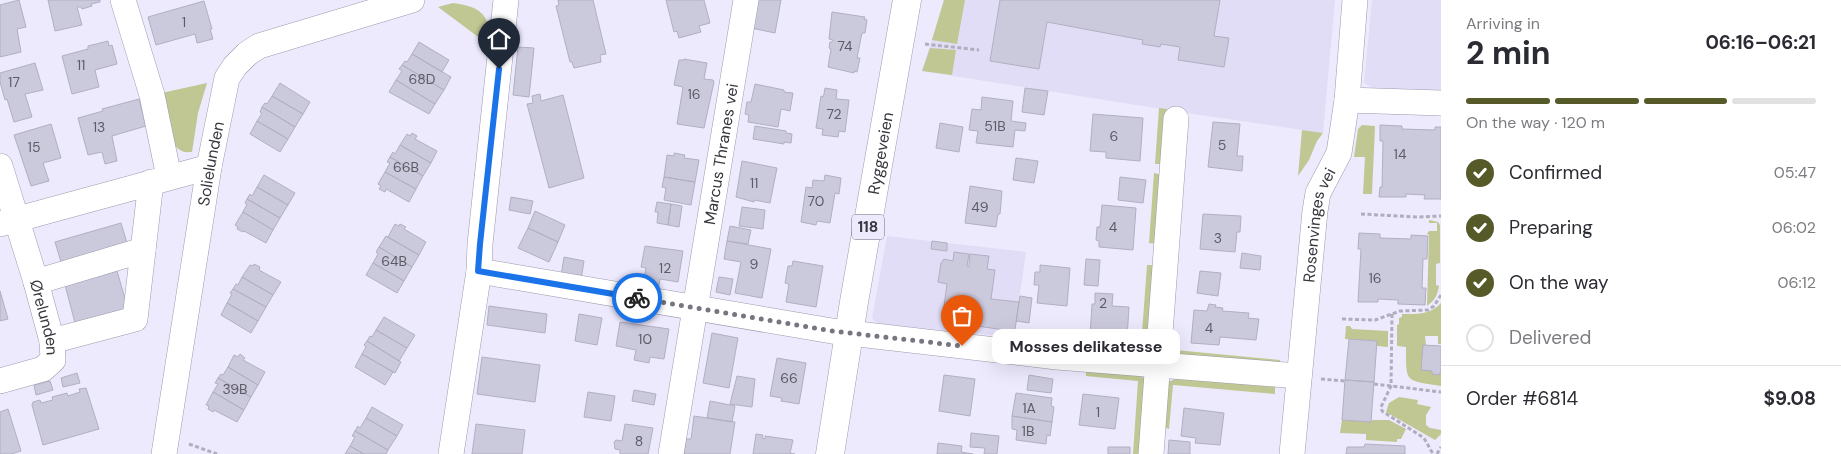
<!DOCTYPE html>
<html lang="en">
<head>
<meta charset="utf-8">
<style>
  body { margin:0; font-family:"DM Sans",sans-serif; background:#f2f2f3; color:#2b2b33; height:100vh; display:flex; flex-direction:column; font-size:19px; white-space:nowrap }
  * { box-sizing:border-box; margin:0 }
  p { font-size:16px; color:#7c7c81 }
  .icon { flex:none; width:28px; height:28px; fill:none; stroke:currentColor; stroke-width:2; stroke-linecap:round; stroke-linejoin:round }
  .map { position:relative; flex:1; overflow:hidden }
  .sheet { display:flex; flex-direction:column; background:#fff; width:400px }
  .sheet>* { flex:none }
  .pin { position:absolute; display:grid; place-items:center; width:42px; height:42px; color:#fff; margin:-51px -21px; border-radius:50% 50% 50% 0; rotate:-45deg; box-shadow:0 0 5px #0007 }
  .pin .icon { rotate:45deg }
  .courier { position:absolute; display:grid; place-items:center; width:50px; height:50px; margin:-25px; border:4px solid #1a73e8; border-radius:50%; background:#fff; color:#222; box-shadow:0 1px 6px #0007 }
  .bubble { position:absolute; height:35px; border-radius:10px; background:#fff; box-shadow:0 5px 20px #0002; font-size:16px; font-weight:700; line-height:35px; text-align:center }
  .overview em { font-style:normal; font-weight:700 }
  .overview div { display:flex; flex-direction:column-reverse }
  .overview { display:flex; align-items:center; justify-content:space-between; height:85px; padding:0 25px }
  h1 { font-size:32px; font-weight:700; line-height:38px }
  .bar { display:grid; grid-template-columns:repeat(4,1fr); gap:8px 5px; align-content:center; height:60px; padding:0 25px }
  .bar i { height:6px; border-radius:4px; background:#e1e1e2 }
  .bar .on { background:#555a28 }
  .bar p { grid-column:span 4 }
  .line { display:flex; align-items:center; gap:12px; padding:0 25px; border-top:1px solid #e1e1e2 }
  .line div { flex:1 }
  ol { padding:0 25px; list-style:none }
  li { display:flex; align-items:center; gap:15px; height:55px }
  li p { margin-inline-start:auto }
  li .icon { padding:5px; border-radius:50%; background:#555a28; color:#fff; stroke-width:4 }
  li:last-child { color:#7c7c81 }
  li i { width:28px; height:28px; border:2px solid #e1e1e2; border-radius:50% }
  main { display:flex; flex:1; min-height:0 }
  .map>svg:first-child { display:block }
  .built { fill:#e1ddf7 }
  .green { fill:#c0c792 }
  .building { fill:#cbc9dc; stroke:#b2afc2 }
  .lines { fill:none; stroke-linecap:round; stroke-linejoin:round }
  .minor-casing { stroke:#9c9aac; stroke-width:26 }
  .major-casing { stroke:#9c9aac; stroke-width:29 }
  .path { stroke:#b0adbd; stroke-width:3; stroke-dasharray:4 2.5; stroke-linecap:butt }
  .minor { stroke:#fff; stroke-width:25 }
  .major { stroke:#fff; stroke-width:28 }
  .done { stroke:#777581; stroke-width:5; stroke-dasharray:0 9 }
  .route { stroke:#1a73e8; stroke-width:6 }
  .labels { text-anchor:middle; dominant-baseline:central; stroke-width:4.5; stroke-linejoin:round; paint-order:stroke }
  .number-label { font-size:14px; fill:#5d5b66 }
  .shield { fill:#edeafe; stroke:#6e6c78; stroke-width:1 }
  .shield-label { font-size:15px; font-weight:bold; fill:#38363e }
  .street-label { font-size:16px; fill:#38363e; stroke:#edeafe }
</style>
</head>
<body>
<main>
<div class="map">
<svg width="1441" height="454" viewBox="0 0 1441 454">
  <rect width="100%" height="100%" fill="#edeafe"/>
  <path class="built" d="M944 0H1335L1323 133 1193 114 922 71Z
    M1372 0H1441V113L1371 111 1373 88 1364 83Z
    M887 236 1026 252 1014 337 877 324 872 318Z"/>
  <path class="green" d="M944 0H965L957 44 932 40Z
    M453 3C482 7 491 15 489 45L438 7Z
    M930 48 956 50 952 75 922 71Z
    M207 83 198 113 192 152C188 152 184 153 180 150 169 144 161 107 157 94Z
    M1159 108 1167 109 1163 164H1155Z
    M1362 125 1375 126 1372 194H1363L1365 157H1354L1358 129Z
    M1302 130 1323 133 1317 141 1309 160 1298 176Z
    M1154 173 1162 175 1158 244 1149 243Z
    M1429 220 1438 222 1440 225V263L1436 264V285L1439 286C1437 296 1435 300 1427 306L1429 235 1427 234 1429 231H1437V223H1429Z
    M1147 265H1156L1149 347 1143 353 1083 350V343L1141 346Z
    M1441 303V344H1438V336H1425L1426 345 1441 346V386C1405 380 1406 384 1406 347L1397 346V325L1399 324V318L1402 317V314C1418 314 1430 315 1441 303Z
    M1346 326H1350L1352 329 1388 331V347L1377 346V341L1345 339Z
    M1175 350 1280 360V366L1182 359Z
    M1086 371 1138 375 1146 379 1142 454H1133L1138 381 1086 376Z
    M1178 378 1275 387V394L1173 385 1169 429 1163 427 1168 382Z
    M1399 397 1418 400 1417 404 1431 407 1426 415V425L1430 428 1441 430V434L1435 440 1386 412 1389 403Z
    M1342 420 1370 422 1371 420H1389L1406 429 1401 439H1397V442L1366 440V434L1340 433Z"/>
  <path class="building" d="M19 0 26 27 17 29 21 52 0 57V5Z
    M48 0H100V2L91 4 92 6 82 9 81 7H77L82 25 55 31Z
    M558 0H593L606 54 600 55 601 62 574 68 572 62H570L556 6 559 5Z
    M666 0H704L710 23 699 26 701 32 679 38 677 31 674 32Z
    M756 0H781L775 33 751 28Z
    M1000 0H1220L1214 36 1229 38 1224 67 1178 60 1180 47 1161 44 1160 47 1142 44 1143 40 1047 22 1039 69 990 61Z
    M204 1 212 29H210L213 39 197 43 195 34 156 45 148 17Z
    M832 12 865 17 864 19 867 20 865 33H862L857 58H860L857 72 854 71V73L828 67 831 49 829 48 830 42H832L833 40 829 39Z
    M108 41 109 46 112 45 117 64 95 70 99 87 72 94 62 56 88 49V46Z
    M419 42 449 60 442 72 412 54Z
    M518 47 534 48 529 97 513 95Z
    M412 54 451 77 444 90 402 65 405 61 407 62Z
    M684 59 707 63 704 79 713 80 714 82 704 128 677 124 683 87 674 85 679 60H684Z
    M35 63 43 90 25 94 32 117 14 122 7 99 5 100 0 82V73Z
    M402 65 444 90 435 104 396 80 402 71 399 69Z
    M396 80 435 104 429 114 389 92Z
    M280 83 310 102 303 114 272 96Z
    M755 84 784 90V92L793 93 790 111 781 109 778 127 748 122 749 115 745 114 747 102H751Z
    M825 88 837 90 836 99 849 100 845 132 839 131 838 137 822 135 823 129 816 128 821 96 823 97 824 94Z
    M1025 88 1048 91 1044 115 1022 112Z
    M540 94 541 101 563 95 584 178 549 188 527 104 533 103 532 96Z
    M272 96 303 114 295 127 262 107 265 103 267 104Z
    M982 97 1013 101 1011 121 1026 123 1025 131 1015 130 1013 147 976 143 978 131 969 130 972 109 981 110Z
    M139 99 146 126 112 136 117 161 105 164 102 152 88 155 78 118 103 111 102 109Z
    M262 107 295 127 288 139 257 121 262 113 260 112Z
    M1093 114 1143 118 1140 161 1106 158V152L1090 151Z
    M257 121 288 139 280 152 250 134Z
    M1213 122 1240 124 1237 156H1243L1242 171 1208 167Z
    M940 123 963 127 959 152 936 148Z
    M51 124 61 158 43 163 49 181 31 186 14 135Z
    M1380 125 1402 126V129L1435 130V127H1441V199H1424L1425 195 1406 194V197H1379L1380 187H1382L1383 141H1380Z
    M755 126 786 131V133L792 134 791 143 784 142V144L753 139Z
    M412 133 417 136 415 139 437 151 431 163 400 145 407 134 410 136Z
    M400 145 431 163 423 176 390 157 393 152 395 154Z
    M674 153 685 155 684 158 699 160 695 182 664 177 667 155 674 156Z
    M390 157 423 176 416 189 385 172 390 163 387 162Z
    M1016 158 1038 161 1034 183 1013 180Z
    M742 161 777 168 770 203 754 200V202L736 197Z
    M385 172 416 189 409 202 386 189 385 192 379 189 381 186 378 184Z
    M264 175 295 193 288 205 257 187Z
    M825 175 841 178 839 194 835 193 830 223 817 221 816 225 801 222 806 187 812 188 813 180 824 181Z
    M664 177 695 182 691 205 664 200 666 188 662 187Z
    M1120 177 1146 180 1143 203 1118 200Z
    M970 186 1002 191 1000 214H998L996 227 965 223Z
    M257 187 288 205 280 218 247 199 250 194 252 196Z
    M511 197 533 201 530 214 509 210Z
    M247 199 280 218 273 230 243 212 247 204 245 203Z
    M657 202 671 204 668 225 657 223 658 212H655Z
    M671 204 682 206 679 227 668 225Z
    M1102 205 1136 208 1133 250 1099 247V241L1096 240 1097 227H1100Z
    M742 207 765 210 763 229 739 226Z
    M535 211 565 225 558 242 528 228Z
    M243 212 273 230 266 243 244 231 243 232 237 229 238 227 235 225Z
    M1203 214 1241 216 1240 232H1237L1235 252 1200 249Z
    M121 223 127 243 61 262 55 242Z
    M395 224 399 226 400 224 406 227 404 229 426 242 419 255 388 237Z
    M730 226 751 230 748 244 727 241Z
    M528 228 558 242 549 262 518 248Z
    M1359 233 1380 234V238L1411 239V235L1428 236 1427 259H1423L1422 288H1426L1425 305 1398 304V300L1378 299V302H1358L1361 249H1358Z
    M386 236 419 255 412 267 379 247Z
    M727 241 771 249 762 298 735 293 741 262 724 259Z
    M932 241 947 243V251L931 249Z
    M645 246 683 251 678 282 660 279 659 286 643 283 646 268 641 267Z
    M379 247 412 267 404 281 373 263 378 254 376 252Z
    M954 252 969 254 967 266 969 267 970 254 989 256 987 269 995 270 991 299 1019 302 1014 337 1004 336 1005 330 942 321 947 284 938 282 941 263 944 259 953 261Z
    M1242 253 1261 256 1260 270 1240 268Z
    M564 257 584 261 581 280 561 276Z
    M1086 259 1100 260 1098 286 1084 285Z
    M793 261 823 266 816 307 786 302 789 284 785 283 788 266H792Z
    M373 263 404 281 397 293 366 275Z
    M254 264 260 267 259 270 281 282 273 295 242 277 250 265 253 266Z
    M1040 265 1070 268 1067 306 1037 303 1039 285H1034L1035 272H1040Z
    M117 271 128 309 75 323 65 285Z
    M1200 271 1221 273 1218 296 1197 293Z
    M242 277 273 295 266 307 233 289 236 284 238 285Z
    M719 277 733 279 730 295 716 292Z
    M233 289 266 307 258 321 227 303 232 294 230 293Z
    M0 291 8 319 0 321Z
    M1095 293 1113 294 1112 306 1129 307 1127 338 1090 336 1092 304H1095Z
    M1020 296 1032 298 1029 323 1016 321Z
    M227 303 258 321 251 333 221 315Z
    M1209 304 1216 305 1215 307 1223 308 1222 311 1249 313 1248 318 1259 319 1256 340 1220 337 1219 345 1191 343 1194 310 1207 311Z
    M489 306 547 314 545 333 487 325Z
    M579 314 602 318 597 345 575 341Z
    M384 317 415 335 407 348 376 330Z
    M620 322 669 329 664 359 650 357 649 363 634 360 636 350 616 346Z
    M376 330 407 348 399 361 367 341 370 336 372 337Z
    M712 333 738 338 729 388 703 383Z
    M1349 339 1377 341 1374 382 1345 380Z
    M367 341 401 362 395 373 362 354 366 347 364 345Z
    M1423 345 1441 346V371L1439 375 1432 374V371L1421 370Z
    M240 354 245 358 243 360 265 372 258 385 228 367 234 355 238 357Z
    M362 354 393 372 385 385 355 367Z
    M482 357 540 365 535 402 477 394Z
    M777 358 806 363 799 404 781 401 782 398 770 396Z
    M228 367 258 385 251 397 218 378 221 374 223 375Z
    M77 373 80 383 63 387 61 378Z
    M944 375 975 379 970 416 939 411Z
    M1029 375 1053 379 1051 393 1027 390Z
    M737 376 755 379 752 407 730 404Z
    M218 378 251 397 244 410 213 392 218 384 215 383Z
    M1345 380 1374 382 1371 422 1342 420Z
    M50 381 53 390 36 395 34 385Z
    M86 388 99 429 43 445 32 405 33 402 40 400 41 403 53 400 52 397 67 393 68 396 80 392 79 389Z
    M634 390 656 394 654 405 632 401Z
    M213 392 244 410 237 422 214 410 213 412 208 409 209 406 206 405Z
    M588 392 615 396 611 421 584 417Z
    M1016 393 1052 398 1051 406 1054 407 1052 422 1012 416Z
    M1083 394 1119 398 1115 429 1079 425Z
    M710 401 735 406 732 422 707 418Z
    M372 407 403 425 397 436 366 418Z
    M1184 408 1224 413 1220 445 1195 443 1196 438 1181 436Z
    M8 409 21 451 11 454H0V412Z
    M694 416 735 422 730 454H684L686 439H691Z
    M1012 416 1052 422 1050 436 1047 435 1046 444 1016 440 1017 430 1012 429Z
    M366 418 397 436 388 450 355 431 358 426 360 428Z
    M476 424 525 430 522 454H472Z
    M625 424 653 428 648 454H620V450L615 449 614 442 616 440 622 441Z
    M355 431 388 450 386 454H364L350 446 355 437 352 436Z
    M971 433 999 436 997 454H984L985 448 970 447Z
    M756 434 763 435 762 438 765 439V436L793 440 790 453 795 454H753Z
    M1169 440 1190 442V454H1168Z
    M938 443 962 446 961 452 973 454H937Z
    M1365 444 1405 446V454H1346L1347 447H1364Z
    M350 446 364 454H345Z
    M1108 447H1130V454H1108Z"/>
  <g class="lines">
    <defs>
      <g id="minor">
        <path d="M123 0 152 95 169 177"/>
        <path d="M1347 100 1441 103"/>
        <path id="s1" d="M0 166 36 282 52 341 53 360 43 369 0 381"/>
        <path d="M0 224 209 167"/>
        <path d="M479 271 832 331 1057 357 1299 376"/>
        <path d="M36 282 143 250"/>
        <path d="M52 341 135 319 151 182"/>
        <path id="s2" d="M164 454 209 167 227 78 235 66 247 54 259 46 412 0"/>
        <path d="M451 454 479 271 480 244 506 0"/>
        <path id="s3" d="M671 454 746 0"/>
        <path d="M1151 454 1176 119"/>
        <path id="s4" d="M1292 454 1315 211 1318 193 1339 153 1347 100 1355 0"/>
      </g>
      <g id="major">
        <path id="s5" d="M830 454 854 302 907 0"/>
      </g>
    </defs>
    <use href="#minor" class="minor-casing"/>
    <use href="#major" class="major-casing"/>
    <path class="path" d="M925 44 979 50
      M1361 214 1417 217 1441 216
      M1392 314 1391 386 1381 407 1382 411 1424 438 1433 454
      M1342 319 1375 320 1400 311 1428 310 1434 306 1441 295
      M1321 379 1345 381
      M1374 384 1441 392
      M189 444 217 454
      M1437 454 1441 447"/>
    <use href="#minor" class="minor"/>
    <use href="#major" class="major"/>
  </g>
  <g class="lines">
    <path class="done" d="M637 298 832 331 962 346"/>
    <path class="route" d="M499 69 480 244 478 271 637 298"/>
  </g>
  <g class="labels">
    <g class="number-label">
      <text x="184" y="22">1</text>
      <text x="845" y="46">74</text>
      <text x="81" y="65">11</text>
      <text x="422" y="79">68D</text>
      <text x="14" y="82">17</text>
      <text x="694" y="94">16</text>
      <text x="834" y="114">72</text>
      <text x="995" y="126">51B</text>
      <text x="99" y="127">13</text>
      <text x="1114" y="136">6</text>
      <text x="1222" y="145">5</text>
      <text x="34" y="147">15</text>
      <text x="1400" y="154">14</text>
      <text x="406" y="167">66B</text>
      <text x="754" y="183">11</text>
      <text x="816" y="201">70</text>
      <text x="980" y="207">49</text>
      <text x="1113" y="227">4</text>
      <text x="1218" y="238">3</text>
      <text x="394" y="261">64B</text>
      <text x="754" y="264">9</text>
      <text x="665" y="268">12</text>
      <text x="1375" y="278">16</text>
      <text x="1103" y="303">2</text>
      <text x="1209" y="328">4</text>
      <text x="645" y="339">10</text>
      <text x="789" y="378">66</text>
      <text x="235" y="389">39B</text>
      <text x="1029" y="408">1A</text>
      <text x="1098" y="412">1</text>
      <text x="1028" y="431">1B</text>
      <text x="639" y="441">8</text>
    </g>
    <rect class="shield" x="852" y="214.5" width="32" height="25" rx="4"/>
    <g class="shield-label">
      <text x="868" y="227">118</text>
    </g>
    <g class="street-label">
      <text stroke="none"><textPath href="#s5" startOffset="305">Ryggeveien</textPath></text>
      <text stroke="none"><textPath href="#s3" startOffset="304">Marcus Thranes vei</textPath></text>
      <text stroke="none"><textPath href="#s2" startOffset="294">Solielunden</textPath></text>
      <text stroke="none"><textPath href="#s4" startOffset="231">Rosenvinges vei</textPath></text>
      <text stroke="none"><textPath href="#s1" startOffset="158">Ørelunden</textPath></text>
    </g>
  </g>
</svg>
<div class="pin" style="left:962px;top:346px;background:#ea580c"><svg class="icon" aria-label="bag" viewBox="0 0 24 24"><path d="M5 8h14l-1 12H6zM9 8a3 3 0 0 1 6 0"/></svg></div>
<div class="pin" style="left:499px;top:69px;background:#1f2937"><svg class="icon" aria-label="home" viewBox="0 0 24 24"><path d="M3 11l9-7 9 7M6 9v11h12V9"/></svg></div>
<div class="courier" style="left:637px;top:298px"><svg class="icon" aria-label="bike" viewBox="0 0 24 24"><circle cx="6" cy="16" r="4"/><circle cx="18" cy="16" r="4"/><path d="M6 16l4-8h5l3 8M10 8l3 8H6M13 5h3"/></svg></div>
<div class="bubble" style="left:992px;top:329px;width:188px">Mosses delikatesse</div>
</div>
<section class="sheet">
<div class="overview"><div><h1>2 min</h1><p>Arriving in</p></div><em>06:16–06:21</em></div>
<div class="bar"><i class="on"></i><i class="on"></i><i class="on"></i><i></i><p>On the way · 120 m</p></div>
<ol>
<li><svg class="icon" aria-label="check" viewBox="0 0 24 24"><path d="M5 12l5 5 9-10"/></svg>Confirmed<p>05:47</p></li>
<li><svg class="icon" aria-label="check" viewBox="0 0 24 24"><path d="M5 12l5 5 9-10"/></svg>Preparing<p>06:02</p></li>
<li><svg class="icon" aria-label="check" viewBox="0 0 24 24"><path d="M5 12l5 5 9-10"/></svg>On the way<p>06:12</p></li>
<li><i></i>Delivered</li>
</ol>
<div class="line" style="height:65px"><div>Order #6814</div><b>$9.08</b></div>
</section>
</main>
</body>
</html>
